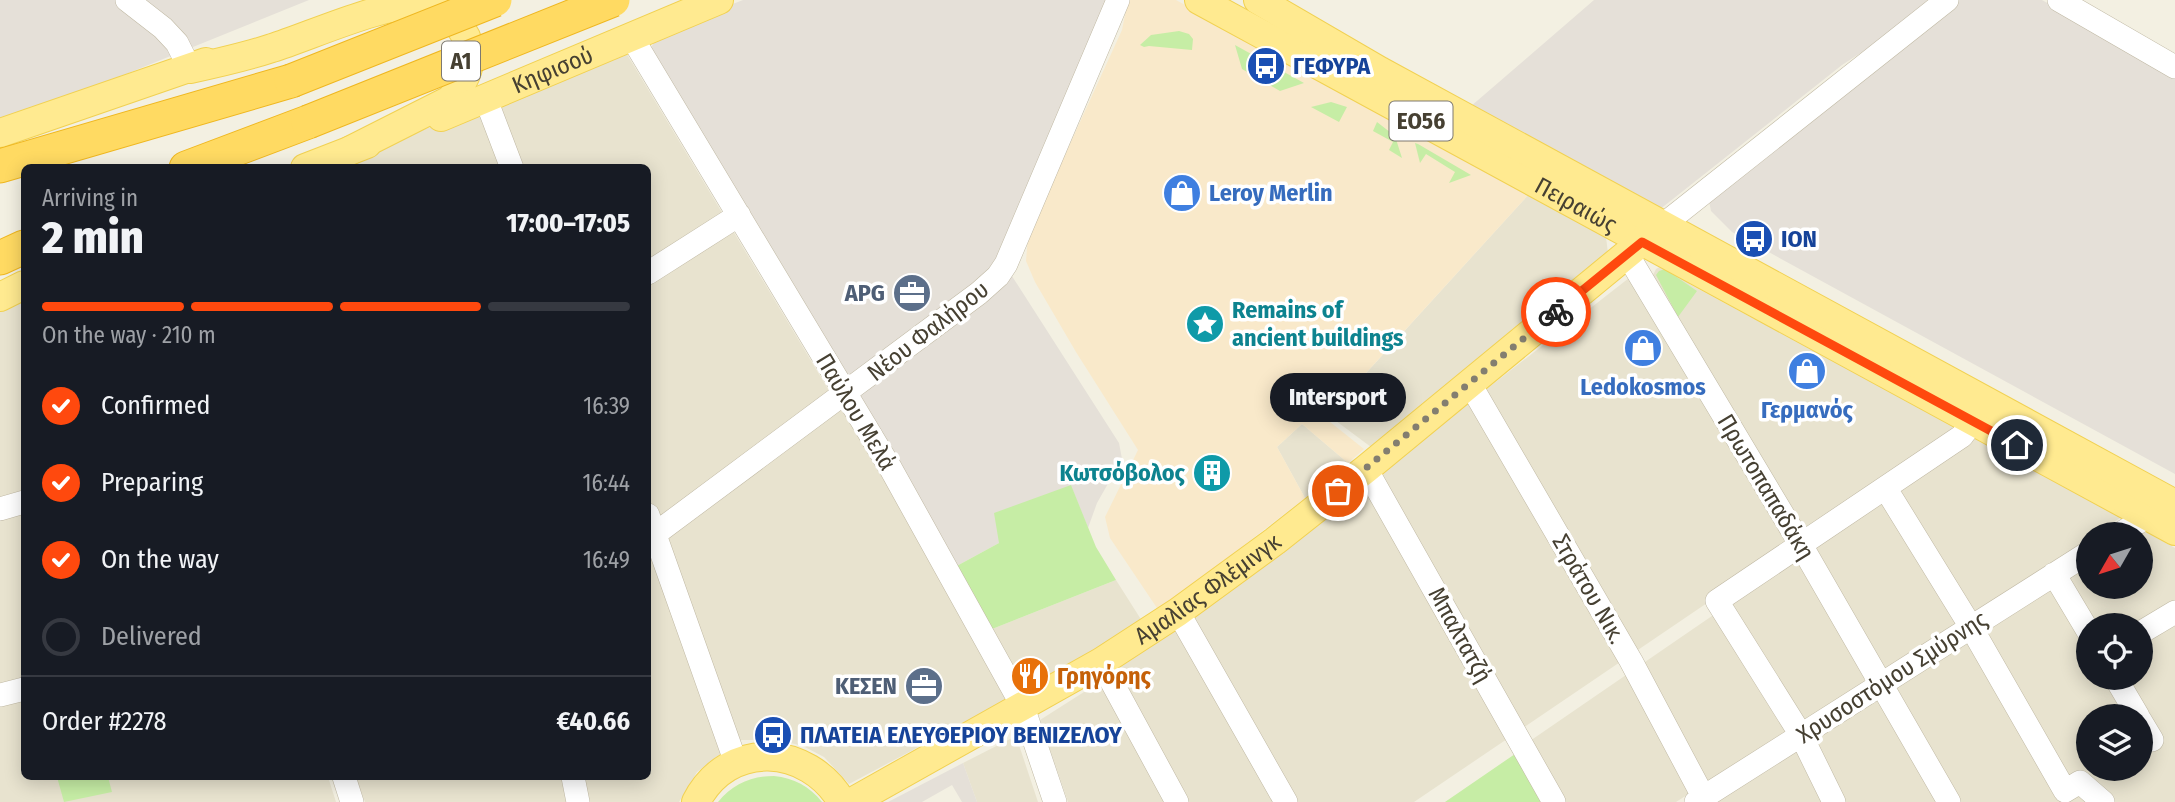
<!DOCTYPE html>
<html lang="en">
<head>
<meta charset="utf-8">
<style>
  body { margin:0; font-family:"Fira Sans Condensed",sans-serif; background:#242831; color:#f1f3f6; height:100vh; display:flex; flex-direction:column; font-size:26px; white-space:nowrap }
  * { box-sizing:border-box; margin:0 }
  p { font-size:23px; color:#9ea1a6 }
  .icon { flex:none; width:38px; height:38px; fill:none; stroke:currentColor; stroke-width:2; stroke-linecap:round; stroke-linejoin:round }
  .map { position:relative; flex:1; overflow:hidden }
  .side { position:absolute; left:21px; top:164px; width:630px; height:616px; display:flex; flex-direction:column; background:#171b24; border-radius:10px; box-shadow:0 4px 18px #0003 }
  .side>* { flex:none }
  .needle { width:46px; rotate:231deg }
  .tools { position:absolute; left:2076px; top:522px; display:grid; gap:14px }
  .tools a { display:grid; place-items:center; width:77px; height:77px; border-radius:50%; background:#171b24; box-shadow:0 4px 18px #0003; font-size:35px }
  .pin { position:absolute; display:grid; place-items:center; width:60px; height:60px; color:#fff; margin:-30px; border:4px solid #fff; border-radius:50%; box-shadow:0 2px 7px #0007 }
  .courier { position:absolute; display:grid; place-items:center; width:70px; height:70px; margin:-35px; border:5px solid #ff490e; border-radius:50%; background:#fff; color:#222; box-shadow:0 2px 9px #0007 }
  .bubble { position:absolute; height:49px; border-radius:24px; background:#171b24; box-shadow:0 4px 18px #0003; font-size:23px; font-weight:800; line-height:49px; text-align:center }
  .headline em { font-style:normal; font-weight:800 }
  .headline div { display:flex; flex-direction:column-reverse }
  .headline { display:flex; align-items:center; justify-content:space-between; height:119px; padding:0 21px }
  h1 { font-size:46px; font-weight:800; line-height:52px }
  .bar { display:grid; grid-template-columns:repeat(4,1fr); gap:10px 7px; align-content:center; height:84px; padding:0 21px }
  .bar i { height:9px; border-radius:5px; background:#363941 }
  .bar .current { background:#ff490e }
  .bar p { grid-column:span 4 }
  .line { display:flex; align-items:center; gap:18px; padding:0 21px; border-top:2px solid #363941 }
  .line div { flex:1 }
  ol { padding:0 21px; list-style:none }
  li { display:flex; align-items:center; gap:21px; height:77px }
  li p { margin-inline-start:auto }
  li .icon { padding:7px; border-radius:50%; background:#ff490e; color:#fff; stroke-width:4 }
  li:last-child { color:#9ea1a6 }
  li i { width:38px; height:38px; border:4px solid #363941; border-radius:50% }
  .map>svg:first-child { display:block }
  .residential { fill:#e8e3cf; fill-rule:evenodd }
  .commercial { fill:#f9e9ca }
  .industrial { fill:#e5e0d8 }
  .green { fill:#c6eda5 }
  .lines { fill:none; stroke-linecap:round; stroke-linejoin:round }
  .minor-casing { stroke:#c0b9a4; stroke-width:24 }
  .major-casing { stroke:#f1d152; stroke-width:30 }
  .highway-casing { stroke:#efb720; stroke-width:35 }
  .minor { stroke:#fff; stroke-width:23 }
  .major { stroke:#ffea90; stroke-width:28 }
  .highway { stroke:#ffda62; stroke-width:33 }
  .highway-bridge-casing { stroke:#efb720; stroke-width:35; stroke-linecap:butt }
  .highway-bridge { stroke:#ffda62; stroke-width:33 }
  .done { stroke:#837e70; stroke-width:7; stroke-dasharray:0 12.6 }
  .route { stroke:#ff490e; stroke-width:9 }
  .labels { text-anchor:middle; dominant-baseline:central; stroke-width:7; stroke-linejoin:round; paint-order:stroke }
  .shield { fill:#fff; stroke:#7e7970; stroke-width:2 }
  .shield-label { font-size:23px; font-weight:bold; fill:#464032 }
  .transit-label { font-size:24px; font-weight:bold; fill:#164399; stroke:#fff; text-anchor:start }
  .street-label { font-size:24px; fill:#464032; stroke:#fff }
  .shop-label { font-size:24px; font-weight:bold; fill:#366cbe; stroke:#fff }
  .service-label { font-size:24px; font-weight:bold; fill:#4e5e75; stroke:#fff; text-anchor:end }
  .culture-label { font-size:24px; font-weight:bold; fill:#0d838f; stroke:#fff; text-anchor:start }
  .food-label { font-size:24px; font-weight:bold; fill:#c56008; stroke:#fff; text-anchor:start }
</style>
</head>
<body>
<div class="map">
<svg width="2175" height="802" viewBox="0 0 2175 802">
  <rect width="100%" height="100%" fill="#f3f0e2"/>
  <path class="residential" d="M625 51 831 394 648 528V168H326Z
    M1530 193 1606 237 1608 253 1371 447 1328 415Z
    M1663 265 1691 285 1754 319 1779 324 1953 426 1952 431 1803 532 1653 275 1656 269Z
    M1629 278 1794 544 1523 728 1379 473Z
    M24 285V777H328L336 802H0V295Z
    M844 406 1009 699 849 784 824 757 803 746 778 740H737L663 536Z
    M1302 424 1348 463 1305 498 1277 447Z
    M1977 434 2123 516 2096 534H2088V539L1676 802H1561L1527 743Z
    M1368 483 1510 737 1414 802H1297L1192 619 1278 556Z
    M2144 531 2175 548V802H1712L2088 566V586H2140V534ZM2088 625H2140V677H2088ZM2088 716H2140V768H2088Z
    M648 545 723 752 697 772 679 802H589L583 777H648Z
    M1116 580 1142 621 1023 694 987 631Z
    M1180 628 1280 802H1182L1111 671Z
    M1106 678 1172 802H1068L1040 720Z
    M1016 736 1038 802H977L963 763Z
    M356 777H567L573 802H365Z"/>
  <path class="commercial" d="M1128 0H1176L1530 193 1325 418 1364 449 1348 463 1302 424 1277 447 1305 498 1159 611 1110 538 1105 517 1138 450 1076 352 1035 282 1026 261 1028 236 1122 30Z"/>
  <path class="industrial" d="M0 0H309L0 125Z
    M743 0H1108L991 273 849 385 650 49 661 32Z
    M1594 0H1930L1876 43 1842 65 1659 210 1470 107Z
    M1951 0H2042L2175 76V474L1732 232 1711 211 1709 201Z
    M1010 273 1119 443 1122 459 1097 503 1088 528 1071 486 999 543 953 568 854 397Z
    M963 763 977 802H962L952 785 922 802H888Z"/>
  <path class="green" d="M1179 31 1189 34 1193 39 1192 50 1149 46 1144 47 1140 45 1151 35Z
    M1235 45 1304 83 1280 91 1242 69Z
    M1331 102 1347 107 1339 122 1311 107Z
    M1377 122 1395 136 1402 158 1389 150 1393 142 1373 131Z
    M1415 143 1418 144 1471 175 1449 183 1455 172 1426 154 1420 163Z
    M1665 269 1697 291 1678 317 1656 275 1659 271Z
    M1071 485 1096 547 1116 580 987 631 953 568 999 543 994 513Z
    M1515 754 1542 802H1445Z
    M774 776C794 778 809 786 822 802H718C733 784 751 776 774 776Z
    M57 777H108L112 792 64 802Z"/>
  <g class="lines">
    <defs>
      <path id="minor" d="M127 0 163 28 177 43 190 69
        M2059 0 2175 67
        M631 36 891 469 1023 707 1055 802
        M485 97 512 168
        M1663 225 1947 0
        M1627 254 1801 545 1949 802
        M648 273 739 215
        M1470 384 1631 661 1706 802
        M1366 469 1554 802
        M1886 489 1971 627 2065 791 2080 782 2103 802
        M0 509 24 502
        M648 515 736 763
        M2120 534 2148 516
        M648 537 655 534 979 293 998 276 1006 264 1118 0
        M2054 574 2088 631
        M1178 612 1286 802
        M2140 633 2175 612
        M1101 662 1177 802
        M2115 677 2138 716
        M0 695 24 689
        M2140 720 2152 740
        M344 777 352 802
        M573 777 578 802
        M1696 802 2088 553
        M1834 802 1801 735 1717 601 1962 436 1973 421"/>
      <g id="major">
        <path id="s1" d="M1199 0 2175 531"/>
        <path d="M1258 0 1380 71 2175 504"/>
        <path d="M190 69C218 63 245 57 272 48 311 36 388 0 425 5 443 8 458 21 466 37 476 60 465 82 450 100L351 150"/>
        <path id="s2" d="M441 117 719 0"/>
        <path d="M0 133 206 62"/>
        <path d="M305 168 367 144"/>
        <path d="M0 297 24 285"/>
        <path d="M696 802C728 739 808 744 842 802"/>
        <path id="s3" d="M852 802 1101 662 1178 612 1275 541 1366 469 1655 231"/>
      </g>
      <path id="highway" d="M0 166 291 81
        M186 168 308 122
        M0 258 24 247"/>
    </defs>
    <use href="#minor" class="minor-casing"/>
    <use href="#major" class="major-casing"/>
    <use href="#highway" class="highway-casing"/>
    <use href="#minor" class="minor"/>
    <use href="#major" class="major"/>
    <use href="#highway" class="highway"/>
    <defs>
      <path id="highway-bridge" d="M291 81 495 0
        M308 122 613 0"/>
    </defs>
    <use href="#highway-bridge" class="highway-bridge-casing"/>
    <use href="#highway-bridge" class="highway-bridge"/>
  </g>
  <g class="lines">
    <path class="done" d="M1338 491 1556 312"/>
    <path class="route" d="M1556 312 1642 242 2017 445"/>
  </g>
  <defs>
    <symbol id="bus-disc" viewBox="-11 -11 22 22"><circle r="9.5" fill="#1a4fb4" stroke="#fff"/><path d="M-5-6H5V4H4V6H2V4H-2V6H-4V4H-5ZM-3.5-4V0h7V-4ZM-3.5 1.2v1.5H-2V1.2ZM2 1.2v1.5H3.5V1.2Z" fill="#fff"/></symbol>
    <symbol id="shop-disc" viewBox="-11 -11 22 22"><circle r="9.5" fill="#3f7fe0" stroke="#fff"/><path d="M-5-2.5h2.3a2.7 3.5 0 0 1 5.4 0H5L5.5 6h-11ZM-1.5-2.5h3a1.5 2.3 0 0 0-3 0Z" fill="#fff"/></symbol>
    <symbol id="office-disc" viewBox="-11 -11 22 22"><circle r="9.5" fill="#5c6f8a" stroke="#fff"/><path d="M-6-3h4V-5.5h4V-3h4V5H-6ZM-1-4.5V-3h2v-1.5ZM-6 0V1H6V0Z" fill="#fff"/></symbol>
    <symbol id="sight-disc" viewBox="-11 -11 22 22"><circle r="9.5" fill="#0f9aa8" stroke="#fff"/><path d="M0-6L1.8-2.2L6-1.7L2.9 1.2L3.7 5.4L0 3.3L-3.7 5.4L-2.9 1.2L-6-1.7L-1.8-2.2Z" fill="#fff"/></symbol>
    <symbol id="building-disc" viewBox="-11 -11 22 22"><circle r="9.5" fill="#0f9aa8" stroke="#fff"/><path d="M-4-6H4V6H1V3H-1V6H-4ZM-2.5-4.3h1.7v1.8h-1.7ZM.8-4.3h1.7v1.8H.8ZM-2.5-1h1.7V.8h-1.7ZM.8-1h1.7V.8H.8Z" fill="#fff"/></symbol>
    <symbol id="restaurant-disc" viewBox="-11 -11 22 22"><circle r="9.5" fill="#e8710a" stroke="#fff"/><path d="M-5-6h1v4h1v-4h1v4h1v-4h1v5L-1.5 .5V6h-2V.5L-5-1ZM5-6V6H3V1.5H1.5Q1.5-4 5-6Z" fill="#fff"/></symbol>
  </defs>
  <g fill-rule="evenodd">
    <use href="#bus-disc" x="1244" y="44" width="44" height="44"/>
    <use href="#shop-disc" x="1160" y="171" width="44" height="44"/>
    <use href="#bus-disc" x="1732" y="217" width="44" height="44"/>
    <use href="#office-disc" x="890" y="271" width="44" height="44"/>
    <use href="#sight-disc" x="1183" y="302" width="44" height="44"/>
    <use href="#shop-disc" x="1621" y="326" width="44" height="44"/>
    <use href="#shop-disc" x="1785" y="349" width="44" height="44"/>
    <use href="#building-disc" x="1190" y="451" width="44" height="44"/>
    <use href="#restaurant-disc" x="1008" y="654" width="44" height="44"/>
    <use href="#office-disc" x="902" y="664" width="44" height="44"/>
    <use href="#bus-disc" x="751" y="713" width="44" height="44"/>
  </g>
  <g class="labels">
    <g class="shield">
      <rect x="442" y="41.5" width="38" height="39" rx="5"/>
      <rect x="1389.5" y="101.5" width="63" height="39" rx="5"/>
    </g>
    <g class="shield-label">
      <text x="461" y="61">Α1</text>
      <text x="1421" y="121">ΕΟ56</text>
    </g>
    <g class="transit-label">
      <text x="1293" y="66">ΓΕΦΥΡΑ</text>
      <text x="1781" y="239">ΙΟΝ</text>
      <text x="800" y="735">ΠΛΑΤΕΙΑ ΕΛΕΥΘΕΡΙΟΥ ΒΕΝΙΖΕΛΟΥ</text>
    </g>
    <g class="street-label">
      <text stroke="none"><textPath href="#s2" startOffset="121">Κηφισού</textPath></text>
      <text stroke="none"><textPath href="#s1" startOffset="429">Πειραιώς</textPath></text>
      <text transform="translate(928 331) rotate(-38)">Νέου Φαλήρου</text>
      <text transform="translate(856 412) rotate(59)">Παύλου Μελά</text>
      <text transform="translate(1766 487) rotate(59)">Πρωτοπαπαδάκη</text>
      <text stroke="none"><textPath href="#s3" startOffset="415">Αμαλίας Φλέμινγκ</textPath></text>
      <text transform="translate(1589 589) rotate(60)">Στράτου Νικ.</text>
      <text transform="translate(1460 635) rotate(61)">Μπαλτατζή</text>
      <text transform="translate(1892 677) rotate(-33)">Χρυσοστόμου Σμύρνης</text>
    </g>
    <g class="shop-label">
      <text x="1209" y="193" text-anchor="start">Leroy Merlin</text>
      <text x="1643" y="387">Ledokosmos</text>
      <text x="1807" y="410">Γερμανός</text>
    </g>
    <g class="service-label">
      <text x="885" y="293">APG</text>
      <text x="897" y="686">ΚΕΣΕΝ</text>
    </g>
    <g class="culture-label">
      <text x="1232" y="310">Remains of<tspan x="1232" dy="28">ancient buildings</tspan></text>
      <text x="1185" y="473" text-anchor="end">Κωτσόβολος</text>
    </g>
    <g class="food-label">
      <text x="1057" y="676">Γρηγόρης</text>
    </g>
  </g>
</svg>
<div class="tools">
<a><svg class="needle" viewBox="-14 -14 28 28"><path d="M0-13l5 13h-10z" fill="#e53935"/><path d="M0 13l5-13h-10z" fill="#9ea1a6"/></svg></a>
<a><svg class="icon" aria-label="locate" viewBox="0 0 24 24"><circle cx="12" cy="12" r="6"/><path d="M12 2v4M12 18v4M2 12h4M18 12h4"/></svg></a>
<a><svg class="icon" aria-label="layers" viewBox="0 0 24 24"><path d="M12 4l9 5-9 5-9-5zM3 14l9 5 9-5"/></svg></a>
</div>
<div class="pin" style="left:1338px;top:491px;background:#ea580c"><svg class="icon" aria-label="bag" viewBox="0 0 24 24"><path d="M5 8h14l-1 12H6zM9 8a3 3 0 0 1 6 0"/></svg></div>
<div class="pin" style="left:2017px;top:445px;background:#1f2937"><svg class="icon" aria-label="home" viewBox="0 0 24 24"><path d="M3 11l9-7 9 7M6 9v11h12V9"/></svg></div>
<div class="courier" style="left:1556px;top:312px"><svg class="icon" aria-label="bike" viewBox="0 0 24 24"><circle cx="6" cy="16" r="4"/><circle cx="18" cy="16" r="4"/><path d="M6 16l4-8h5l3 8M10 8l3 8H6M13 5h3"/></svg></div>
<div class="bubble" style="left:1270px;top:373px;width:136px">Intersport</div>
<section class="side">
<div class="headline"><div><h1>2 min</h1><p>Arriving in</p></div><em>17:00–17:05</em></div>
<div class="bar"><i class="current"></i><i class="current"></i><i class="current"></i><i></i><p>On the way · 210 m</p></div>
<ol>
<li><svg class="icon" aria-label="check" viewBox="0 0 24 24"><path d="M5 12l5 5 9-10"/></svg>Confirmed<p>16:39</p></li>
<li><svg class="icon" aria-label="check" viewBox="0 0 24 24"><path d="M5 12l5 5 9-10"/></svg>Preparing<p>16:44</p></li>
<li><svg class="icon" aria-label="check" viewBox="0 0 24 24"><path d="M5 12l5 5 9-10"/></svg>On the way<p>16:49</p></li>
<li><i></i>Delivered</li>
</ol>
<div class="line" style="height:91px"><div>Order #2278</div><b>€40.66</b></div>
</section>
</div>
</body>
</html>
